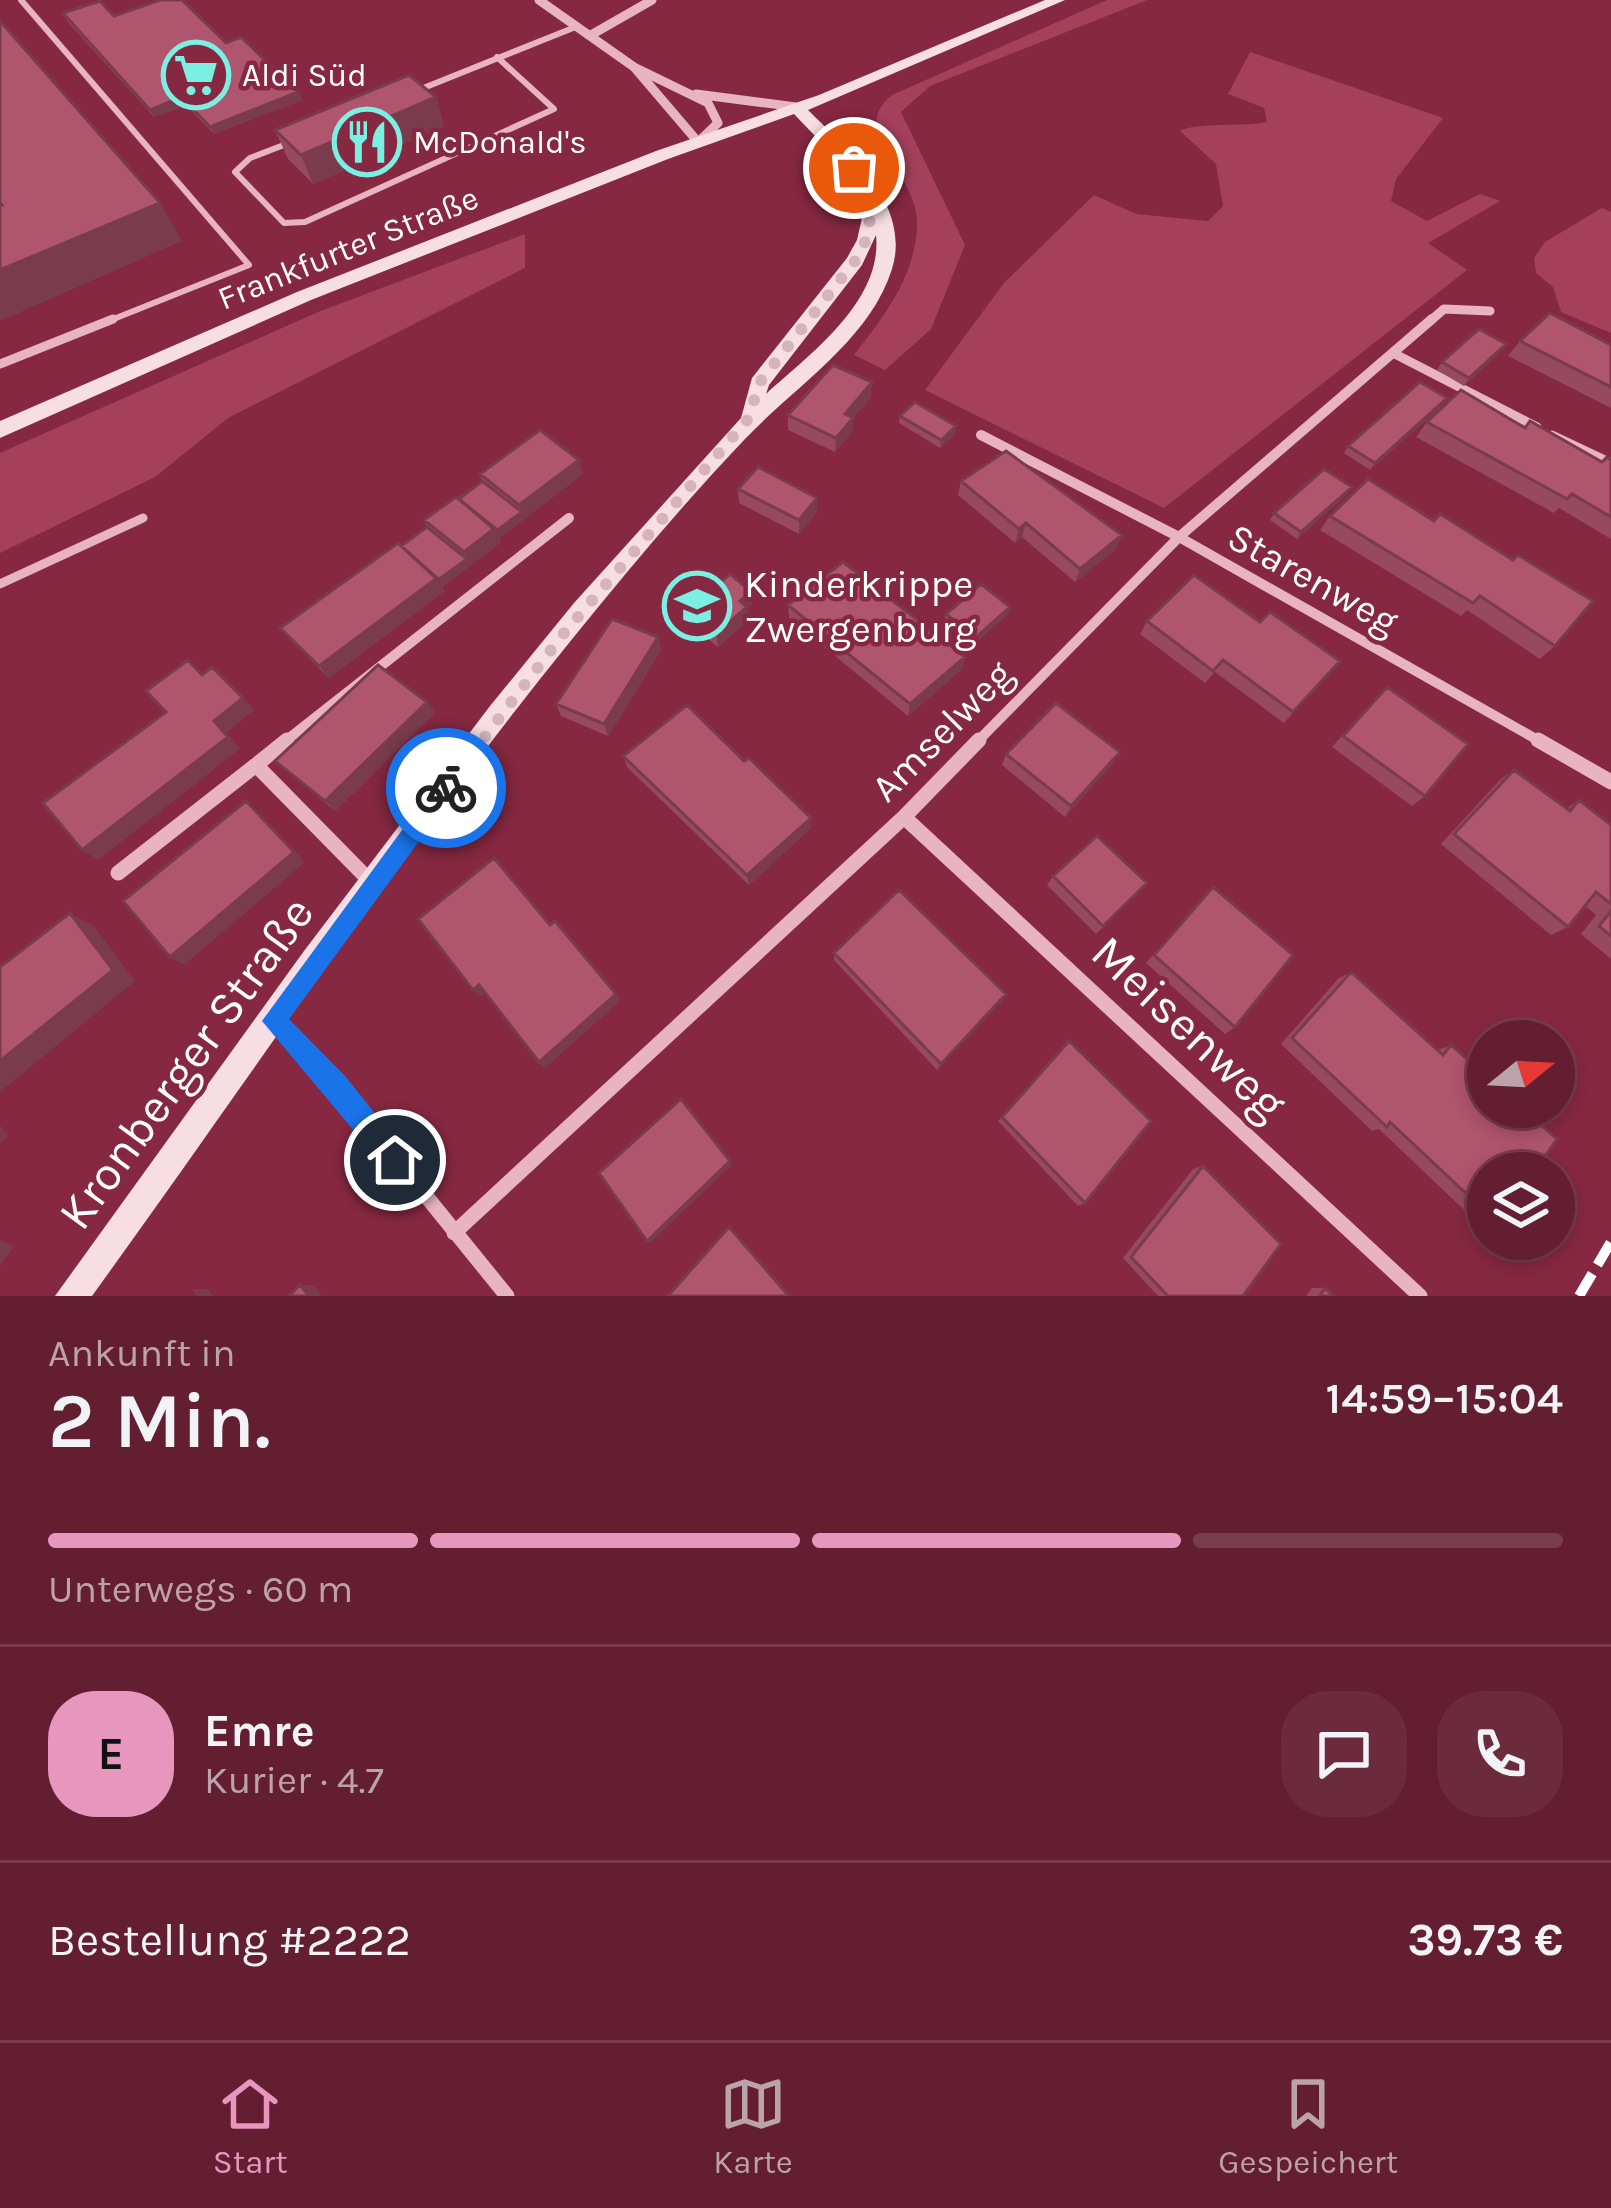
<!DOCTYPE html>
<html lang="de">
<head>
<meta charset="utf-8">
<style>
  body { margin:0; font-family:Karla,sans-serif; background:#6c2b3d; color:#f1f3f6; height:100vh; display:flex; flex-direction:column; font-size:45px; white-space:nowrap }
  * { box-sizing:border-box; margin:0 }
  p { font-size:39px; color:#bba2ab }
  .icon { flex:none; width:66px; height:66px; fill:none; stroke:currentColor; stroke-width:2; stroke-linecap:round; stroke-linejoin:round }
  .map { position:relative; height:1296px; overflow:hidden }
  .details { display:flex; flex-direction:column; background:#641e31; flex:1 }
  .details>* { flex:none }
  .needle { width:78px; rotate:72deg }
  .buttons { position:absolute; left:1467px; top:1020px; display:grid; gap:24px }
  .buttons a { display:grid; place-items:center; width:108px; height:108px; border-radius:50%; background:#641e31; box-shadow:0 6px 18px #0003,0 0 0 3px #783c4d; font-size:60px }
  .pin { position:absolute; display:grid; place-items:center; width:102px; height:102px; color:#fff; margin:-51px; border:6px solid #fff; border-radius:50%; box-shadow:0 3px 12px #0007 }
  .courier { position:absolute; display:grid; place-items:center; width:120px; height:120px; margin:-60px; border:9px solid #1a73e8; border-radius:50%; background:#fff; color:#222; box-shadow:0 3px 15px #0007 }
  .head em { font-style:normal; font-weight:600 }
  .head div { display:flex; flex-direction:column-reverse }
  .head { display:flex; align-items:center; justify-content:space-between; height:204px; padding:0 48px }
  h1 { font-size:78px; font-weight:600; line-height:90px }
  .bar { display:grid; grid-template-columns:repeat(4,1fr); gap:18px 12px; align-content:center; height:144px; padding:0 48px }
  .bar i { height:15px; border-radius:9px; background:#783c4d }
  .bar .current { background:#e797bd }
  .bar p { grid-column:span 4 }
  .line { display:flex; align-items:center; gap:30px; padding:0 48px; border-top:3px solid #783c4d }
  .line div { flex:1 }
  .round { display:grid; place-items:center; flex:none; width:126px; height:126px; border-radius:48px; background:#6c2b3d }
  .menu { display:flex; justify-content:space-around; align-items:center; height:168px; border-top:3px solid #783c4d; background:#641e31; font-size:33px; color:#bba2ab }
  .menu a { display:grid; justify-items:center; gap:6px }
  .menu .current { color:#e797bd }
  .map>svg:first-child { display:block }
  .green { fill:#a4405c }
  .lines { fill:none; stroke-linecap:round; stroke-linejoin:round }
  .lane-far1 { stroke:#e8b4c2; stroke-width:6 }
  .lane { stroke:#e8b4c2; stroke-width:9 }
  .street-far2 { stroke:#e8b4c2; stroke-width:9 }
  .street-far1 { stroke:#e8b4c2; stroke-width:10 }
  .street { stroke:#e8b4c2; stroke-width:15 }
  .secondary { fill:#f7dde4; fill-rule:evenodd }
  .rail { stroke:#fff; stroke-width:10; stroke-dasharray:26 10; stroke-linecap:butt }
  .wall { fill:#96495f }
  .shaded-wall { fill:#7a3c4d }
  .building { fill:#af556e; stroke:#7a3c4d; stroke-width:3 }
  .route { fill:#1a73e8 }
  .done { stroke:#d5b4bc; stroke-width:12; stroke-dasharray:0 21.6 }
  .labels { text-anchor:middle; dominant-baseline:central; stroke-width:9; stroke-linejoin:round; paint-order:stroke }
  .far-poi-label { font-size:33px; fill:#fff; stroke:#862841; text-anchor:start }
  .far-street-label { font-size:33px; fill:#fff; stroke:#862841 }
  .street-label { font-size:39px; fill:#fff; stroke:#862841 }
  .poi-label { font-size:39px; fill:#fff; stroke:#862841; text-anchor:start }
  .near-street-label { font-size:48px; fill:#fff; stroke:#862841 }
</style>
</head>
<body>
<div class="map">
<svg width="1611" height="1296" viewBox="0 0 1611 1296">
  <rect width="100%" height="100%" fill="#862841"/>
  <path class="green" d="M1107 0H1147L930 86 901 112 965 245 931 329 885 370 854 355C884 316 913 280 917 229 921 171 844 134 892 95Z
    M1250 52 1443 118 1396 179 1391 201 1427 221 1480 194 1500 201 1428 243 1467 270 1164 508 925 390 1004 283 1094 195 1136 214 1208 221 1223 206 1216 164 1180 131C1196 122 1244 127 1267 122L1264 108 1228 94Z
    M1602 208 1611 212V333L1561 312 1553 287 1536 273 1534 258 1545 242Z
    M525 234V268L228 418 155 477 0 553V453L318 312Z"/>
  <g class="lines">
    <path class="lane-far1" d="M21 0 249 265 106 322
      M416 91 578 26
      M289 143 250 158 235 172 284 223 305 222 554 109 497 57"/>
    <path class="lane" d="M1393 353 1537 427
      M0 364 113 319
      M1552 435 1611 463
      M0 584 143 518"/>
    <path class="street-far2" d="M539 0 634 67
      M591 35 652 0
      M634 67 708 103 718 123 698 142Z
      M696 94 796 107
      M1429 322 1444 309 1490 311"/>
    <path class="street-far1" d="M981 435 1179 537 1543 743
      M283 743 569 518
      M976 743 1179 537 1432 319"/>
    <path class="street" d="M1538 740 1611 782
      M256 765 287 740
      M904 817 1420 1296
      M118 873 256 765 372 883
      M274 1020 337 1086 507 1296
      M454 1233 904 817 979 740"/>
    <path class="secondary" d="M1045 0H1065L808 110C848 150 912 205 892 269 870 340 793 388 745 439 685 502 628 570 573 638 402 849 251 1076 92 1296H55L304 951 490 706 574 603 741 418 752 378 847 258 857 240 866 200 840 162 794 114 668 159 311 300 0 438V421L297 292 656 151 819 95ZM876 235C883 301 810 354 766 394L769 385 862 265Z"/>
    <path class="rail" d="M1579 1296 1611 1242"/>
  </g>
  <path class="wall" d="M63 13 114 16 226 43 298 92 302 100 214 134 186 105 154 117 67 21Z
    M436 97 444 126 313 184 288 159 275 130Z
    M1520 341 1611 345V408L1508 356Z
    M1500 352 1464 386 1437 370 1442 362Z
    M871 397 853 418 852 432 835 452 788 430V415Z
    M1442 406 1370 470 1344 453 1348 446Z
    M900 416 956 426 955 434 940 448 899 423Z
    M1427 422 1525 428 1602 462 1611 460V539L1559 508 1554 513 1416 437Z
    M480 474H583L499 538 501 542 442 587 444 591 329 678 290 640 280 628 427 527 424 520 482 481Z
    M1368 479 1555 646 1540 659 1467 610 1461 616 1320 530 1330 516Z
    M961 481 1116 549 1075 582 1022 537 1015 543 958 495Z
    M738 489 817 512 799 534 739 503Z
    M1347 494 1297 539 1270 520 1274 513Z
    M719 584 751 591 752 604 747 608 748 620 718 647 672 609 670 596Z
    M788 605 962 669 908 716 789 618Z
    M946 614H1008L974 644 944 620Z
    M1147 621 1260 622 1340 661 1284 723 1215 672 1205 683 1140 634Z
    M658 637 661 650 608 736 561 716 556 704Z
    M1386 687 1425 796 1412 806 1332 747Z
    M427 702 435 713 335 811 275 761Z
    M1006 754 1113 763 1065 817 1002 765Z
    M623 756 811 828 749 885 627 767Z
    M1514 770 1566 809 1579 800 1611 825V959L1581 934 1596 915 1585 906 1568 927 1551 935 1441 844 1500 780Z
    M1053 876 1147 883 1096 934 1047 885Z
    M1204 896 1235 1027 1225 1034 1146 963Z
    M834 953 1006 994 937 1070 834 960Z
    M1351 972 1438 1050 1451 1045 1488 1173V1224L1480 1225 1379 1129 1372 1131 1281 1044 1338 979Z
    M1062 1047 1085 1203 1078 1206 998 1121Z
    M1203 1166 1243 1296H1158L1123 1258 1193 1169Z
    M1312 1288H1325L1333 1296H1306Z"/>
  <path class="shaded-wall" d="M298 92 302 100 214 134 210 127Z
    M182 97 186 105 154 117 150 110Z
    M436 97 444 126 313 184 301 155Z
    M160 203 182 241 0 321V270Z
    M1506 344 1500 352 1464 386 1469 378Z
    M872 382 871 397 853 418 852 432 835 452 836 438 845 414Z
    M1447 398 1442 406 1370 470 1375 463Z
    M956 426 955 434 940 448 941 440Z
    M579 460 583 474 499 538 501 542 470 566 464 552 495 528 522 512 519 505Z
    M1352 487 1347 494 1297 539 1301 532Z
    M817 498V512L799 534V520Z
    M1026 523 1022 537 1015 543 1019 529Z
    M1122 535 1116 549 1075 582 1080 569Z
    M467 559 470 566 442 587 444 591 329 678 319 666 437 578Z
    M751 591 752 604 747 608 748 620 718 647 716 634 740 601Z
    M1010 607 1008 614 974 644 975 638Z
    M658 637 661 650 608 736 604 724Z
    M965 657 962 669 908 716 910 704Z
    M243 698 254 710 226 733 240 749 98 860 82 850 214 721Z
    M427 702 435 713 335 811 325 801Z
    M1120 752 1113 763 1065 817 1071 806Z
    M246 801 305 862 184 965 170 957Z
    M811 818V828L749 885 747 875Z
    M70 913 94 926 135 981 0 1092V1061Z
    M479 985 487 992 480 997 473 990Z
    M616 994 620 1001 545 1068 539 1062Z
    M1006 994 1002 1001 937 1070 941 1064Z
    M0 1125 8 1136 0 1143Z
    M730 1161 732 1165 651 1242 647 1241Z
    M0 1239 14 1247 0 1266Z
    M300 1285H314L322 1296H309Z
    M192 1289H208L213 1296H197Z"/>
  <path class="building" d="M160 0H182L226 43 241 37 298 92 210 127 182 97 150 110 63 13 100 1 114 16Z
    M0 21 160 203 0 270V205H2L0 202Z
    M409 75 436 97 301 155 275 130Z
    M1550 313 1611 345V387L1520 341Z
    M1479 329 1506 344 1469 378 1442 362Z
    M833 365 872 382 845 414 853 418 836 438 788 415Z
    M1420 382 1447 398 1375 463 1348 446Z
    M1461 390 1525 428 1530 421 1602 462 1607 457 1611 460V517L1572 494 1567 499 1427 422Z
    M915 402 956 426 941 440 900 416Z
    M540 430 579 460 519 505 480 474Z
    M1006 451 1122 535 1080 569 1026 523 1019 529 961 481Z
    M758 467 817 498 799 520 738 489Z
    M1324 469 1352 487 1301 532 1274 513Z
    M1368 479 1434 521 1440 514 1513 560 1518 555 1593 601 1555 646 1480 596 1473 603 1330 516Z
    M482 481 522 512 496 531 459 499Z
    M456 497 495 528 464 552 424 520Z
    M427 527 467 559 438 580 401 546Z
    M398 543 437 578 319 666 280 628Z
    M843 562 965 657 910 704 788 605Z
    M701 570 719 584 730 574 751 591 740 601 747 607 716 634 670 596Z
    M1194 575 1260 622 1270 612 1340 661 1293 712 1223 660 1213 671 1147 621Z
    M981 584 1010 607 975 638 946 614Z
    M612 619 658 637 604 724 556 704Z
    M188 660 202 675 212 667 243 698 214 721 228 737 82 850 43 803 166 712 146 691Z
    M378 665 427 702 325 801 275 761Z
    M1387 687 1468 744 1425 796 1343 736Z
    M1056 703 1120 752 1071 806 1006 754Z
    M687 705 744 761 749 758 811 818 747 875 623 756Z
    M1514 770 1570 811 1579 800 1611 825V904L1596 892 1568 927 1454 834Z
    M246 801 294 852 170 957 123 901Z
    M1097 836 1147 883 1103 926 1053 876Z
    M494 858 550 925 555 921 616 994 539 1062 479 985 473 990 418 919Z
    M1213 887 1293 955 1235 1027 1154 955Z
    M899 890 1006 994 941 1064 834 953Z
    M1611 911V936L1599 926Z
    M70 913 113 970 0 1061V967Z
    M1351 972 1443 1055 1451 1045 1488 1078V1107H1521L1557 1139 1533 1173H1488V1214L1390 1122 1387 1127 1292 1038Z
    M1069 1041 1151 1121 1085 1203 1002 1117Z
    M681 1099 730 1161 647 1241 599 1173Z
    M1203 1166 1281 1244 1243 1296H1168L1131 1257Z
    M729 1227 787 1294 786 1296H668Z
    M300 1285 309 1296H289Z
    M1325 1288 1333 1296H1320Z"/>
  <path class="route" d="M446 779 453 781V795L289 1019 346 1077 404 1150 408 1160 404 1169 395 1172 386 1169 262 1021 438 781Z"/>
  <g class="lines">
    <path class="done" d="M446 788 564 633 749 418 759 383 855 261 866 240 874 199 854 168"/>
  </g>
  <defs>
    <symbol id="supermarket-ring" viewBox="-11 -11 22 22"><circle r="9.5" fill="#862841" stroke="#7aefe2" stroke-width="1.5"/><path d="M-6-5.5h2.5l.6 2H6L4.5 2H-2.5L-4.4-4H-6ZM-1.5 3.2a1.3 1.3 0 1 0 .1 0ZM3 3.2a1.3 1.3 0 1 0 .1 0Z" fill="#7aefe2"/></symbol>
    <symbol id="restaurant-ring" viewBox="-11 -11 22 22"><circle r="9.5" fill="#862841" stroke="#7aefe2" stroke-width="1.5"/><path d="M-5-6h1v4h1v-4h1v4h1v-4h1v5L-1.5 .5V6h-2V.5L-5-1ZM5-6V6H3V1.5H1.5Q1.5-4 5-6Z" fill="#7aefe2"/></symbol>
    <symbol id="school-ring" viewBox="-11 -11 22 22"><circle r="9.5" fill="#862841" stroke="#7aefe2" stroke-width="1.5"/><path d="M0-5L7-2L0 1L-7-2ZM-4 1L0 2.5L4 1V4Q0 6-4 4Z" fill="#7aefe2"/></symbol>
  </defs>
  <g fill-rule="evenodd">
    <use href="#supermarket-ring" x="158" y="37" width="76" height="76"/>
    <use href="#restaurant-ring" x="329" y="104" width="76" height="76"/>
    <use href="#school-ring" x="659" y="568" width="76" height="76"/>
  </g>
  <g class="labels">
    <g class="far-poi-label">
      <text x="242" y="75">Aldi Süd</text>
      <text x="413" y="142">McDonald's</text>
    </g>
    <g class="far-street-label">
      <text transform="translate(348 248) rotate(-22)">Frankfurter Straße</text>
    </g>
    <g class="street-label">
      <text transform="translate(1313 579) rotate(29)">Starenweg</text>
      <text transform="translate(942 731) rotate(-45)">Amselweg</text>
    </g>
    <g class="poi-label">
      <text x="744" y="584">Kinderkrippe<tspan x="744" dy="45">Zwergenburg</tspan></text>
    </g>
    <g class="near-street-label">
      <text transform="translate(1189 1028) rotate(43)">Meisenweg</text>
      <text transform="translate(186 1063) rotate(-54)">Kronberger Straße</text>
    </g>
  </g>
</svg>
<div class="buttons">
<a><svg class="needle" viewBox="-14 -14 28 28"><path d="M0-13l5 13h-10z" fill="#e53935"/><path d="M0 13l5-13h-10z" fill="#bba2ab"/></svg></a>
<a><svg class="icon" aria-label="layers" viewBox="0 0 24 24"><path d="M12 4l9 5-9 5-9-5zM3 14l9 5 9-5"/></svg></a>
</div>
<div class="pin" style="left:854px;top:168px;background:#ea580c"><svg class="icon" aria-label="bag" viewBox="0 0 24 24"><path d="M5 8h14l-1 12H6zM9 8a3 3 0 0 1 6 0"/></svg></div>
<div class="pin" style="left:395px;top:1160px;background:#1f2937"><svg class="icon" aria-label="home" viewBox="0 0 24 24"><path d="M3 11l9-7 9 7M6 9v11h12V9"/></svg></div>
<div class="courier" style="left:446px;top:788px"><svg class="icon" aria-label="bike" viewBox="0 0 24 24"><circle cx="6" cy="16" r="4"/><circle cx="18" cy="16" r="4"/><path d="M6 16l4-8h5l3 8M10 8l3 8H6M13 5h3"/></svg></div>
</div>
<section class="details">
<div class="head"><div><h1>2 Min.</h1><p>Ankunft in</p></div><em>14:59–15:04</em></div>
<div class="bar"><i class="current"></i><i class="current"></i><i class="current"></i><i></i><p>Unterwegs · 60 m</p></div>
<div class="line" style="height:216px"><b class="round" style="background:#e797bd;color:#111">E</b><div><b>Emre</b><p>Kurier · 4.7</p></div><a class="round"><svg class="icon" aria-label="chat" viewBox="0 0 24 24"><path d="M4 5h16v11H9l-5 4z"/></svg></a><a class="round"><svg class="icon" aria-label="phone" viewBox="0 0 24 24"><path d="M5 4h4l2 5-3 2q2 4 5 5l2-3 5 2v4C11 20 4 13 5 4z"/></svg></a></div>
<div class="line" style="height:156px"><div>Bestellung #2222</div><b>39.73 €</b></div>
</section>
<nav class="menu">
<a class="current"><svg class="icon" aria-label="home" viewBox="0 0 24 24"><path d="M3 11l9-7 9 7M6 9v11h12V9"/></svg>Start</a>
<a><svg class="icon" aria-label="map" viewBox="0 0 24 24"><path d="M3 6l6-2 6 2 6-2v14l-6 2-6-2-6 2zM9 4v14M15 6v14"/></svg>Karte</a>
<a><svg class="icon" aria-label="saved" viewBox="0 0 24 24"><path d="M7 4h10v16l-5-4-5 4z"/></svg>Gespeichert</a>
</nav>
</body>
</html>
